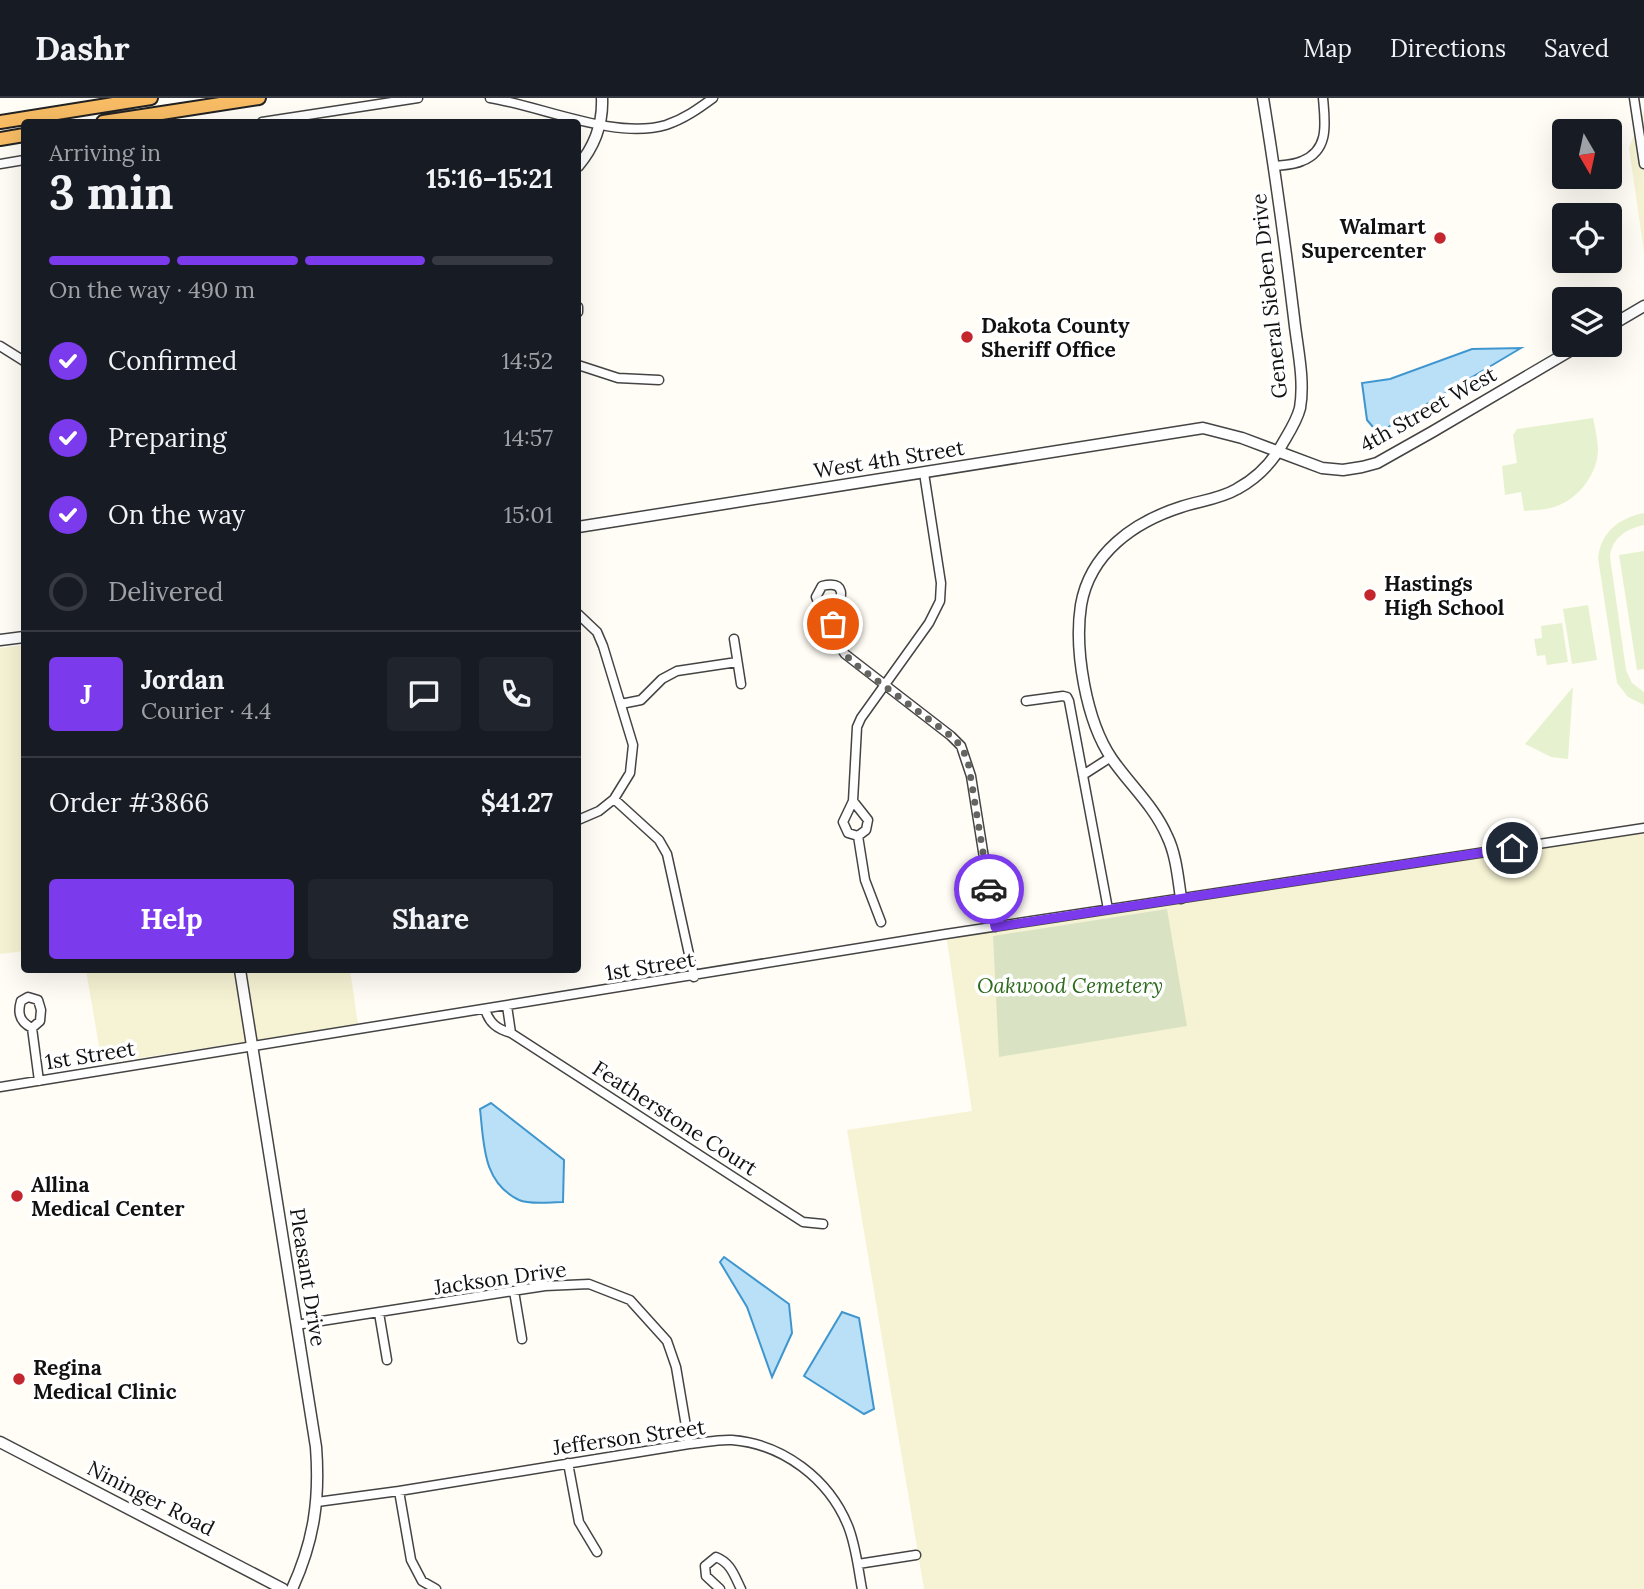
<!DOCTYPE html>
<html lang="en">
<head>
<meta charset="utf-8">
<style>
  body { margin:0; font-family:Lora,serif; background:#20242c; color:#f1f3f6; height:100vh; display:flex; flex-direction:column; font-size:26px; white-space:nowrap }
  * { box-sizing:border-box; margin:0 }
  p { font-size:23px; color:#9ea1a6 }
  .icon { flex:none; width:38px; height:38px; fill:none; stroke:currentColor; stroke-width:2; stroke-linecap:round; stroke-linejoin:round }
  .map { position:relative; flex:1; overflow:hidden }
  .panel { position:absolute; left:21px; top:21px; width:560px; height:854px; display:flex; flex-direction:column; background:#171b24; border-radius:7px; box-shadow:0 7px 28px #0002 }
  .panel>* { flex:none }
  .needle { width:46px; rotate:171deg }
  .controls { position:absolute; left:1552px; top:21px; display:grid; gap:14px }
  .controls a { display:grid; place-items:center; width:70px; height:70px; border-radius:7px; background:#171b24; box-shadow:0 7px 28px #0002; font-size:35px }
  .pin { position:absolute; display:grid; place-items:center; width:60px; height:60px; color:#fff; margin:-30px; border:4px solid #fff; border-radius:50%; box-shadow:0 2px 7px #0007 }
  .courier { position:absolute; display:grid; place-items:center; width:70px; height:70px; margin:-35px; border:5px solid #7c3aed; border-radius:50%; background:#fff; color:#222; box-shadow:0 2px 9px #0007 }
  .head em { font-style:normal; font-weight:700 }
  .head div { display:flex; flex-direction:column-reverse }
  .head { display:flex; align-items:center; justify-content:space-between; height:119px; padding:0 28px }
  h1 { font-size:46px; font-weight:700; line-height:52px }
  .bar { display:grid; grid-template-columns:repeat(4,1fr); gap:10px 7px; align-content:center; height:84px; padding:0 28px }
  .bar i { height:9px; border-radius:5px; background:#363941 }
  .bar .current { background:#7c3aed }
  .bar p { grid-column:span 4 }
  .line { display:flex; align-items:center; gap:18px; padding:0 28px; border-top:2px solid #363941 }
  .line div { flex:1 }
  .round { display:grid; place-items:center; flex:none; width:74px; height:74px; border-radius:7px; background:#20242c }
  ol { padding:0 28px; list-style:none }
  li { display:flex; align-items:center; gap:21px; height:77px }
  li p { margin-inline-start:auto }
  li .icon { padding:7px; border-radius:50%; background:#7c3aed; color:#fff; stroke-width:4 }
  li:last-child { color:#9ea1a6 }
  li i { width:38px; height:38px; border:4px solid #363941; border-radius:50% }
  .button { display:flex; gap:14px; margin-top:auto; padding:14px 28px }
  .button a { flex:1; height:80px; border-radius:7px; background:#7c3aed; color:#fff; font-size:28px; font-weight:700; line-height:80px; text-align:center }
  .button a+a { background:#20242c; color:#f1f3f6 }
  header { display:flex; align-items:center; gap:42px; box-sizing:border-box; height:98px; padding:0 35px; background:#171b24; border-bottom:2px solid #363941 }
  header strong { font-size:33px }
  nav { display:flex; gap:38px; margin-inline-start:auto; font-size:24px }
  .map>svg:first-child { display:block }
  .farmland { fill:#f6f3d4 }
  .cemetery { fill:#d9e3c4 }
  .pitch { fill:#e6f2cf }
  .water { fill:#b9e0f7; stroke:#3f96cf; stroke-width:2 }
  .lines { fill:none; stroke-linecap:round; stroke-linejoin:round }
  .minor-casing { stroke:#444; stroke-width:11 }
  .tertiary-casing { stroke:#444; stroke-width:13 }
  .trunk-casing { stroke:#222; stroke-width:16 }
  .minor { stroke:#fff; stroke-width:8 }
  .tertiary { stroke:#fff; stroke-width:10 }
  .trunk { stroke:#f7bc64; stroke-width:12 }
  .done { stroke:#646461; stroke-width:7; stroke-dasharray:0 12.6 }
  .route { stroke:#7c3aed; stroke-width:9 }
  .poi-dot { fill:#c4262e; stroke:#fff; stroke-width:2.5 }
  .labels { text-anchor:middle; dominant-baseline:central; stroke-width:7; stroke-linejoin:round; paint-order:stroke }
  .poi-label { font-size:21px; font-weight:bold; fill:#111; stroke:#fff; text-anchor:start }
  .street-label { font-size:21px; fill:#111; stroke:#fff }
  .park-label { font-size:21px; font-style:italic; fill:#2f6b1f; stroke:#fff }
</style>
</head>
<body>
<header>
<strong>Dashr</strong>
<nav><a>Map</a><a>Directions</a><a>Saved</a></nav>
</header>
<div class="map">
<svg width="1644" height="1491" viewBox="0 0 1644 1491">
  <rect width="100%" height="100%" fill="#fffdf5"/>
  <path class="farmland" d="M1644 12V154L1629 50Z
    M24 547V853L0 856V550Z
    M1644 730V1491H924L847 1032 972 1013 946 836Z
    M86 872H350L358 926 102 966Z"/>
  <path class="cemetery" d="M1167 811 1187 928 999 959 993 838Z"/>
  <path class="pitch" d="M1593 320C1595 330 1598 342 1598 353 1597 376 1579 400 1557 408 1547 412 1535 412 1524 413L1521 394 1505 397 1502 368 1517 365 1513 337 1517 331Z
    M1644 415V427C1626 431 1612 440 1610 459L1626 572 1632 585 1644 594V607L1628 599 1617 585 1598 460C1601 434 1619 420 1644 415Z
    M1644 453V571L1637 572 1619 457Z
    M1588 507 1597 562 1572 566 1563 511Z
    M1562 525 1568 564 1547 567 1545 557 1537 558 1534 541 1542 540 1541 528Z
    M1573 589 1568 661 1551 659 1525 646Z"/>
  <path class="water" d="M1521 250 1378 335 1367 322 1362 285 1390 281 1472 251Z
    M491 1005 564 1062 563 1104C550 1104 530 1107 519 1102 482 1084 484 1045 480 1011Z
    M724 1159 789 1206 792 1235 772 1279 747 1209 720 1164Z
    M842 1214 859 1220 874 1311 864 1316 804 1278Z"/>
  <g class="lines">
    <defs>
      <path id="minor" d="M490 0C541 8 615 42 666 27 684 21 698 11 713 0
        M1634 0 1644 66
        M262 24 418 0
        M0 66 24 62
        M1274 68C1283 67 1294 67 1302 63 1330 52 1325 24 1323 0
        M578 209V214
        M0 248 24 263
        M578 267 618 280 659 282
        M578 516 597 534 603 548 633 647 630 675 614 701 599 713 578 722
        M833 526 825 520 816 499 822 488C857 480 833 516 834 530 834 539 839 548 845 556L951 638 961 648 971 678 995 829
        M734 541 741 586
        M1026 603 1063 598 1067 599 1069 603 1108 811
        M621 606 641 602 662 581 677 573 737 564
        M1083 677 1111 659
        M614 701 659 742 667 756 694 879
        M853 703 868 722 866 732 858 738 848 735 843 724 853 703 857 629 861 620 929 525 940 503 941 485 924 375
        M858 738 865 782 881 824
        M28 899 38 902 41 912 40 923 32 930C20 924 17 916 21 903Z
        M507 908 511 935
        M485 911C489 925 497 931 511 935L803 1124 823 1126
        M32 930 39 983
        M0 989 946 836 1644 730
        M514 1193 522 1241
        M379 1215 387 1262
        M296 1227 545 1188 589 1186 630 1202 667 1243 676 1269 689 1346
        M568 1365 579 1424 597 1454
        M399 1393 411 1462 422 1483 436 1491
        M317 1404 399 1393 689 1346C703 1345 718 1341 732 1342 783 1346 829 1381 848 1428 856 1448 858 1470 862 1491
        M858 1466 916 1457
        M720 1491 706 1478 705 1468 716 1459C731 1465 734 1477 741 1491"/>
      <path id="tertiary" d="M578 68C594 49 603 25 602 0
        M1610 228 1644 208
        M578 429 1203 330 1242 340 1322 370 1343 372 1362 369 1377 365 1432 334 1580 247
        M0 542 24 539
        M1181 800C1178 780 1176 756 1167 738 1154 708 1130 687 1112 661 1086 623 1074 552 1081 507 1090 455 1134 424 1181 409 1199 403 1220 401 1237 391 1257 380 1273 364 1284 343 1290 333 1297 322 1300 310 1305 281 1297 249 1294 220 1285 146 1275 73 1263 0
        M240 872 316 1349C320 1401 314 1443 292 1491
        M0 1344 283 1491"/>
      <path id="trunk" d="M0 24 151 0
        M103 24 259 0
        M0 41 24 37"/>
    </defs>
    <use href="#minor" class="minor-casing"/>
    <use href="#tertiary" class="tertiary-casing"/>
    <use href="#trunk" class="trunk-casing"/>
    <use href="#minor" class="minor"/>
    <use href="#tertiary" class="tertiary"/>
    <use href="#trunk" class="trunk"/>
  </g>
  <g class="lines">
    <path class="done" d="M833 526 840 549 851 563 951 638 961 648 968 663 989 791"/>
    <path class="route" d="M989 791 995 829 1512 750"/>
  </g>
  <g class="poi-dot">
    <circle cx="1440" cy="140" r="7"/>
    <circle cx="967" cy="239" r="7"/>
    <circle cx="1370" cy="497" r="7"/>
    <circle cx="17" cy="1098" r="7"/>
    <circle cx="19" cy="1281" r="7"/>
  </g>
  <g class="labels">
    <g class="poi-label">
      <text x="1426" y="128" text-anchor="end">Walmart<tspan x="1426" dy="24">Supercenter</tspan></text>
      <text x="981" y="227">Dakota County<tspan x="981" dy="24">Sheriff Office</tspan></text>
      <text x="1384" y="485">Hastings<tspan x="1384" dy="24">High School</tspan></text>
      <text x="31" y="1086">Allina<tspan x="31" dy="24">Medical Center</tspan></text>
      <text x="33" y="1269">Regina<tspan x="33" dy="24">Medical Clinic</tspan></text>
    </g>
    <g class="street-label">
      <text transform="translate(1269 198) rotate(-96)">General Sieben Drive</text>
      <text transform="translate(1428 311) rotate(-29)">4th Street West</text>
      <text transform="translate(889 361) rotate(-9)">West 4th Street</text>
      <text transform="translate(650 868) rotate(-9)">1st Street</text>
      <text transform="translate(90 957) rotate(-9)">1st Street</text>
      <text transform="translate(675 1020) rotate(33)">Featherstone Court</text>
      <text transform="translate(308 1179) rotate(81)">Pleasant Drive</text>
      <text transform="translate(500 1180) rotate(-8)">Jackson Drive</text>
      <text transform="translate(629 1339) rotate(-8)">Jefferson Street</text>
      <text transform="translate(151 1400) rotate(27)">Nininger Road</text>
    </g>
    <g class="park-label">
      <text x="1070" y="887">Oakwood Cemetery</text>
    </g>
  </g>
</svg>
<div class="controls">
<a><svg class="needle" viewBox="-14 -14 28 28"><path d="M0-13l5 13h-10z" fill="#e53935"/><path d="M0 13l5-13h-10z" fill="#9ea1a6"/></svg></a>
<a><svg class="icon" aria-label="locate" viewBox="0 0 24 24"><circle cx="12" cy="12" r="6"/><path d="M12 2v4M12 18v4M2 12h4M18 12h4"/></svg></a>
<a><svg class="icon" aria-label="layers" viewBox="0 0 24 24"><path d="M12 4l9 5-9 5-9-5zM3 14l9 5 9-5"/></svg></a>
</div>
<div class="pin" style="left:833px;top:526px;background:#ea580c"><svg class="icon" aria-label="bag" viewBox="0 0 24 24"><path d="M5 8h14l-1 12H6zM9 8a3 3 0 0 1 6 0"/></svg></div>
<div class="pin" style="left:1512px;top:750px;background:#1f2937"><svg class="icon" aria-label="home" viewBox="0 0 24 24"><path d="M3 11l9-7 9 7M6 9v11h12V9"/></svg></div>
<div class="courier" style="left:989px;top:791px"><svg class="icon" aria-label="car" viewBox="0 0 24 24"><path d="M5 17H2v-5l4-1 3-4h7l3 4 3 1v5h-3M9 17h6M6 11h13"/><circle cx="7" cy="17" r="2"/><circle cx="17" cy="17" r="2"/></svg></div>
<section class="panel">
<div class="head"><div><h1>3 min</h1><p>Arriving in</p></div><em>15:16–15:21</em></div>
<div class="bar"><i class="current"></i><i class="current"></i><i class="current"></i><i></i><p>On the way · 490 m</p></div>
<ol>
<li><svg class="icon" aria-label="check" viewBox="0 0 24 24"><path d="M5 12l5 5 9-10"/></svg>Confirmed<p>14:52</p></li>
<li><svg class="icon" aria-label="check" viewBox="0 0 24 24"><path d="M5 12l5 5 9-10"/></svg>Preparing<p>14:57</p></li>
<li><svg class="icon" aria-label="check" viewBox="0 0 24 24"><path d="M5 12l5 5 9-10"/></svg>On the way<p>15:01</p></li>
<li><i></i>Delivered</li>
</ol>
<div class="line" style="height:126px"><b class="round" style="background:#7c3aed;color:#fff">J</b><div><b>Jordan</b><p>Courier · 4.4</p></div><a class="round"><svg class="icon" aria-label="chat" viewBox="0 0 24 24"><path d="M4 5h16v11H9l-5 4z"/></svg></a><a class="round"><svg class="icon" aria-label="phone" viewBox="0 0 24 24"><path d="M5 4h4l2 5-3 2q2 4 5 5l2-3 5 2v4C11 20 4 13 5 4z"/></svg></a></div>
<div class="line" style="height:91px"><div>Order #3866</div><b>$41.27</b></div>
<div class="button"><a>Help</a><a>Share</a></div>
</section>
</div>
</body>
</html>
